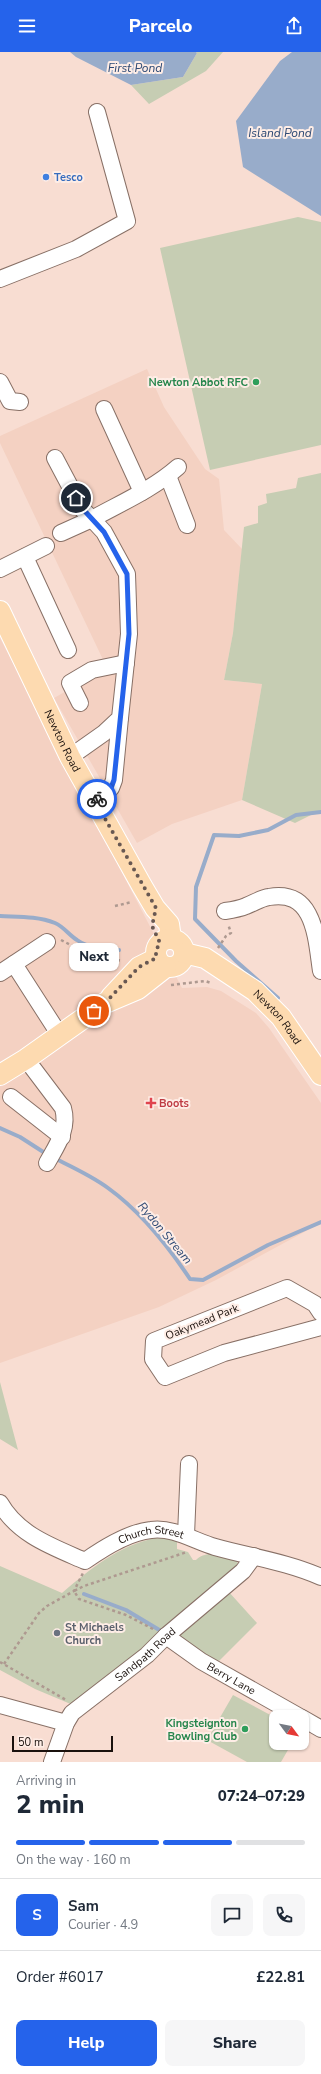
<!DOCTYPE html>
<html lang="en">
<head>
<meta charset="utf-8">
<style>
  body { margin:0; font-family:"Nunito Sans",sans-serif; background:#f6f6f7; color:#1f2937; height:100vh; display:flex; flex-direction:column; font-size:15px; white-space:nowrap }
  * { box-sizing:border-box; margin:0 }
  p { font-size:13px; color:#747a83 }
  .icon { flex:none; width:22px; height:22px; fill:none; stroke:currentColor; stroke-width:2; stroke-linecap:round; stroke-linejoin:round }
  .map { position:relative; height:1710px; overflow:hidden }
  .sheet { display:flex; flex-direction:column; background:#fff; flex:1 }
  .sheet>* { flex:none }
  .needle { width:26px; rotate:122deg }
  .tools { position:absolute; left:269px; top:1658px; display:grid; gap:8px }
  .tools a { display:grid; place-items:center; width:40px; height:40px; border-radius:8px; background:#fff; box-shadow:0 1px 3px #0004; font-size:20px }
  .scale { position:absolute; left:12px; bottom:10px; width:101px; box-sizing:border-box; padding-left:4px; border:2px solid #1a110d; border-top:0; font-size:11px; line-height:14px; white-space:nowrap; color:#1a110d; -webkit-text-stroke:3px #feede6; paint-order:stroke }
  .pin { position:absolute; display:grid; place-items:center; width:34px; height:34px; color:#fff; margin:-17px; border:2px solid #fff; border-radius:50%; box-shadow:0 1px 4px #0007 }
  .courier { position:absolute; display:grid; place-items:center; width:40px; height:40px; margin:-20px; border:3px solid #2563eb; border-radius:50%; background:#fff; color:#222; box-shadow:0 1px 5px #0007 }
  .bubble { position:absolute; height:28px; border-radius:8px; background:#fff; box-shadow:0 1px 3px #0004; font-size:13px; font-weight:800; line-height:28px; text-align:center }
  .overview em { font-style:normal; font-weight:800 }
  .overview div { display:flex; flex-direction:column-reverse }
  .overview { display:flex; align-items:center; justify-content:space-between; height:68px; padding:0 16px }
  h1 { font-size:26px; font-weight:800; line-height:30px }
  .bar { display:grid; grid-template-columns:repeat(4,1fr); gap:6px 4px; align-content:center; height:48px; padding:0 16px }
  .bar i { height:5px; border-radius:3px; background:#e0e1e3 }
  .bar .on { background:#2563eb }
  .bar p { grid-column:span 4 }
  .line { display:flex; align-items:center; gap:10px; padding:0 16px; border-top:1px solid #e0e1e3 }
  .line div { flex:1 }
  .round { display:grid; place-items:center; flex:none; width:42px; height:42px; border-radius:8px; background:#f6f6f7 }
  .action { display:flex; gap:8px; margin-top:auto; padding:8px 16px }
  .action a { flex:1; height:46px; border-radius:8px; background:#2563eb; color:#fff; font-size:16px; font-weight:800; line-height:46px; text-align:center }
  .action a+a { background:#f6f6f7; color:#1f2937 }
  header { display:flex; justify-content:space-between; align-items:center; height:52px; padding:0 16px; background:#2563eb; color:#fff; font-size:18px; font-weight:800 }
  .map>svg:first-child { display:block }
  .built { fill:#f4d1c2 }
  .green { fill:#c6cdb3 }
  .water { fill:#98acca }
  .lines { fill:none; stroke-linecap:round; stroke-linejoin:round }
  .stream { stroke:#98acca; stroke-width:4 }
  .minor-casing { stroke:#887066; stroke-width:18 }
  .major-casing { stroke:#fff; stroke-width:22 }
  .path { stroke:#ae9990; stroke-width:2.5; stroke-dasharray:3 3; stroke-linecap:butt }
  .minor { stroke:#fff; stroke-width:16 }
  .major { stroke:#fddab0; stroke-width:20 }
  .done { stroke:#685852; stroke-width:4; stroke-dasharray:0 7.2 }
  .route { stroke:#2563eb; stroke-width:5 }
  .shop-dot { fill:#3f7fe0; stroke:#feede6; stroke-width:1.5 }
  .leisure-dot { fill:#2e9e5b; stroke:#feede6; stroke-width:1.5 }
  .health-dot { fill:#e0444e; stroke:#feede6; stroke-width:1.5 }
  .worship-dot { fill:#6b7280; stroke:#feede6; stroke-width:1.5 }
  .labels { text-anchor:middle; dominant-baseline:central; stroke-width:4; stroke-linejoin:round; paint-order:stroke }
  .shop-label { font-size:11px; font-weight:bold; fill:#366cbe; stroke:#feede6; text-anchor:start }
  .leisure-label { font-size:11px; font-weight:bold; fill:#27864d; stroke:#feede6; text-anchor:end }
  .street-label { font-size:11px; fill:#1a110d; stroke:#feede6 }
  .health-label { font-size:11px; font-weight:bold; fill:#be3a42; stroke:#feede6; text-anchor:start }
  .worship-label { font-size:11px; font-weight:bold; fill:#5b616d; stroke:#feede6; text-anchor:start }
  .water-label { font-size:12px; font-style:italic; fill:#2d4974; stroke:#feede6 }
</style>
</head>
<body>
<header><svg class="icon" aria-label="menu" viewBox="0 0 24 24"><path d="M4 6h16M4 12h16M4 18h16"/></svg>Parcelo<svg class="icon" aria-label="share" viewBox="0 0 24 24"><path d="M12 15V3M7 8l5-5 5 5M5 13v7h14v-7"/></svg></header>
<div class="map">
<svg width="321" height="1710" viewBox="0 0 321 1710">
  <rect width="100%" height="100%" fill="#f8ddd2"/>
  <path class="built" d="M147 317 164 355 205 417 219 427 224 478 242 497 233 581 224 628 262 632 242 748 172 772 137 791 54 646 107 616 0 391V384Z
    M0 586 182 936 207 935 221 939 256 961 269 976 321 1051V1171L216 1228 159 1255 0 1311Z"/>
  <path class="green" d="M196 0H223L206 19 149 52 131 33 183 25 197 1Z
    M298 165 321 170V393L210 418 160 196Z
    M321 421V762H313L295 771 242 748 262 632 224 628 233 581 244 475 258 471V454L267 451 266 442 296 436 298 426Z
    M0 1330 18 1398 0 1387Z
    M155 1486 181 1487 177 1489V1497L188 1500 193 1508H196C207 1497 224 1505 237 1508L238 1513 234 1520C180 1564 128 1609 73 1653L35 1637 0 1618V1514L62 1541C90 1517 118 1494 155 1486Z
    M228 1539 257 1571 215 1613 174 1582Z
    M233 1643 276 1666V1691H292L281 1710H247L207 1688Z"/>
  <path class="water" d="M70 0H196L197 1 183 25 131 33 76 5Z
    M292 0H321V164L243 115 236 69 280 9Z"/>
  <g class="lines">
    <path class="stream" d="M0 864C18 865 37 864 55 871 64 875 69 883 77 888 88 896 105 897 119 898
      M278 946 236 909 195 867 196 835 214 783 239 784 268 778 296 763 321 760
      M0 1076 20 1085 48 1103
      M54 1106C72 1115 92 1124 108 1136 140 1159 168 1194 190 1227L203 1228 268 1193 321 1170
      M84 1542 126 1558 161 1579"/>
    <defs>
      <g id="minor">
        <path d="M0 227 76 197 127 169 97 60"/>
        <path d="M0 330 10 349 20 350"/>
        <path d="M104 357 142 440"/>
        <path d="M55 406 82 457 92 467 61 481"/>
        <path d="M168 424 187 473"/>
        <path d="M25 505 68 598"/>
        <path d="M0 517 46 494"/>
        <path d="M80 651 70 631 92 618 126 611"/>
        <path d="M70 705 104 681 120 666 129 582 127 522 104 480 92 467C121 451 153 437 178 415"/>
        <path d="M95 749 111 736 114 728 120 666"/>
        <path d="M225 859C232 858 239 857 246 854 254 851 261 846 269 845 315 837 316 886 321 919"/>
        <path d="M14 912 59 982"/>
        <path d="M0 921 47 890"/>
        <path d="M26 1007 63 1056C69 1077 57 1093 47 1111"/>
        <path d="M11 1045 62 1085"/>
        <path d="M321 1261 315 1252 287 1236 154 1289 153 1307 165 1325 224 1301 321 1275"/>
        <path id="s1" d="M0 1451C18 1483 53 1495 85 1509 102 1497 130 1480 151 1478 174 1475 194 1489 215 1495 251 1505 287 1510 321 1525"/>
        <path d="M186 1483 189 1412"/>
        <path id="s2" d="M166 1584 201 1609 300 1665"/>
        <path d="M0 1653 66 1671"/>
        <path d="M302 1666 321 1677"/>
        <path id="s3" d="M52 1710 66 1671 72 1661 147 1603 166 1584 243 1519 254 1504"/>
      </g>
      <g id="major">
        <path id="s4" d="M0 559 70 705 142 834 155 856 169 872 171 887"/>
        <circle cx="170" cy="901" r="14"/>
        <path id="s5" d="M184 901 205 906 255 939 281 965 321 1023"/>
        <path d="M111 945 139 915 157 906"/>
        <path d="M0 1023 26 1007 105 951 138 937 166 915"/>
      </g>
    </defs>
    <use href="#minor" class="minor-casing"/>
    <use href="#major" class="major-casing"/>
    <path class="path" d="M115 854 132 850
      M61 888 88 902 122 909
      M218 896 226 884 231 881 228 872
      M171 933 205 929 211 931
      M153 1577 126 1563 79 1547 74 1539 84 1534 187 1500
      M0 1610 66 1648
      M4 1612 39 1561 47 1554 74 1539 83 1521"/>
    <use href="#minor" class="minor"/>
    <use href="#major" class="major"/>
  </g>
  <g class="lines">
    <path class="done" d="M94 959 105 951 139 915 156 906V898L160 891 152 874 156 856 95 749 97 747"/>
    <path class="route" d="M76 446 82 456 104 480 127 522 129 582 114 728 111 736 97 747"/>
  </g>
  <circle class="shop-dot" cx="46" cy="125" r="4"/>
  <g class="leisure-dot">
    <circle cx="256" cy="330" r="4"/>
    <circle cx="245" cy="1677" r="4"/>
  </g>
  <path class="health-dot" d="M149 1045h4v4h4v4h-4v4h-4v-4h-4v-4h4z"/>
  <circle class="worship-dot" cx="57" cy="1581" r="4"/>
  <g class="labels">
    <g class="shop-label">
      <text x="54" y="125">Tesco</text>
    </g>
    <g class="leisure-label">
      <text x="248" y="330">Newton Abbot RFC</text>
      <text x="237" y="1671">Kingsteignton<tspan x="237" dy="13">Bowling Club</tspan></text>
    </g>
    <g class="street-label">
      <text stroke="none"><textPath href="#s4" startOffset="144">Newton Road</textPath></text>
      <text stroke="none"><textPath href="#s5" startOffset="116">Newton Road</textPath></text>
      <text transform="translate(202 1270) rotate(-22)">Oakymead Park</text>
      <text stroke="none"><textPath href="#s1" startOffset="178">Church Street</textPath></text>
      <text stroke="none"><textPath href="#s3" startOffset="147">Sandpath Road</textPath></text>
      <text stroke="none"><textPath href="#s2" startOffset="78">Berry Lane</textPath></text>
    </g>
    <g class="health-label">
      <text x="159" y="1051">Boots</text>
    </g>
    <g class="worship-label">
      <text x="65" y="1575">St Michaels<tspan x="65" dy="13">Church</tspan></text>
    </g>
    <g class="water-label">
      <text x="135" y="16">First Pond</text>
      <text x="280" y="81">Island Pond</text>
      <text transform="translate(165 1181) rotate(50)">Rydon Stream</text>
    </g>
  </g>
</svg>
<div class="tools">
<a><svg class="needle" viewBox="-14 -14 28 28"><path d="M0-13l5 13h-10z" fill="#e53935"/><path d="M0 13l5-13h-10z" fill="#747a83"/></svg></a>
</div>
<div class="scale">50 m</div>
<div class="pin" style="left:94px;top:959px;background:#ea580c"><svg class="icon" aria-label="bag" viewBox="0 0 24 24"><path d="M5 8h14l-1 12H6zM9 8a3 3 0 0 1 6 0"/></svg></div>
<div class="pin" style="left:76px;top:446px;background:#1f2937"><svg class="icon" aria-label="home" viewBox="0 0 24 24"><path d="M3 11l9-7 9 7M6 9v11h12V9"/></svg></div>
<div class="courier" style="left:97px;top:747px"><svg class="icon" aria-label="bike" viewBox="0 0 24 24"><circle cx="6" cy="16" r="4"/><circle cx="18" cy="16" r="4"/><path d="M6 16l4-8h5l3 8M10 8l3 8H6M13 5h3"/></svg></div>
<div class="bubble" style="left:69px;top:891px;width:50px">Next</div>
</div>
<section class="sheet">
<div class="overview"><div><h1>2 min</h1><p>Arriving in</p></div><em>07:24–07:29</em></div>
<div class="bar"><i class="on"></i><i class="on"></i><i class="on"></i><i></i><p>On the way · 160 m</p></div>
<div class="line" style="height:72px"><b class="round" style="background:#2563eb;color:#fff">S</b><div><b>Sam</b><p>Courier · 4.9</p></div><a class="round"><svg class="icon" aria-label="chat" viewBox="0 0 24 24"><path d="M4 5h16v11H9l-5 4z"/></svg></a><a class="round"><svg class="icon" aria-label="phone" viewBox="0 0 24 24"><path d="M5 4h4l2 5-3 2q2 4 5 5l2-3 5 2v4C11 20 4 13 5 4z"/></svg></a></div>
<div class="line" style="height:52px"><div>Order #6017</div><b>£22.81</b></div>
<div class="action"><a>Help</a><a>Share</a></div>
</section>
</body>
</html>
